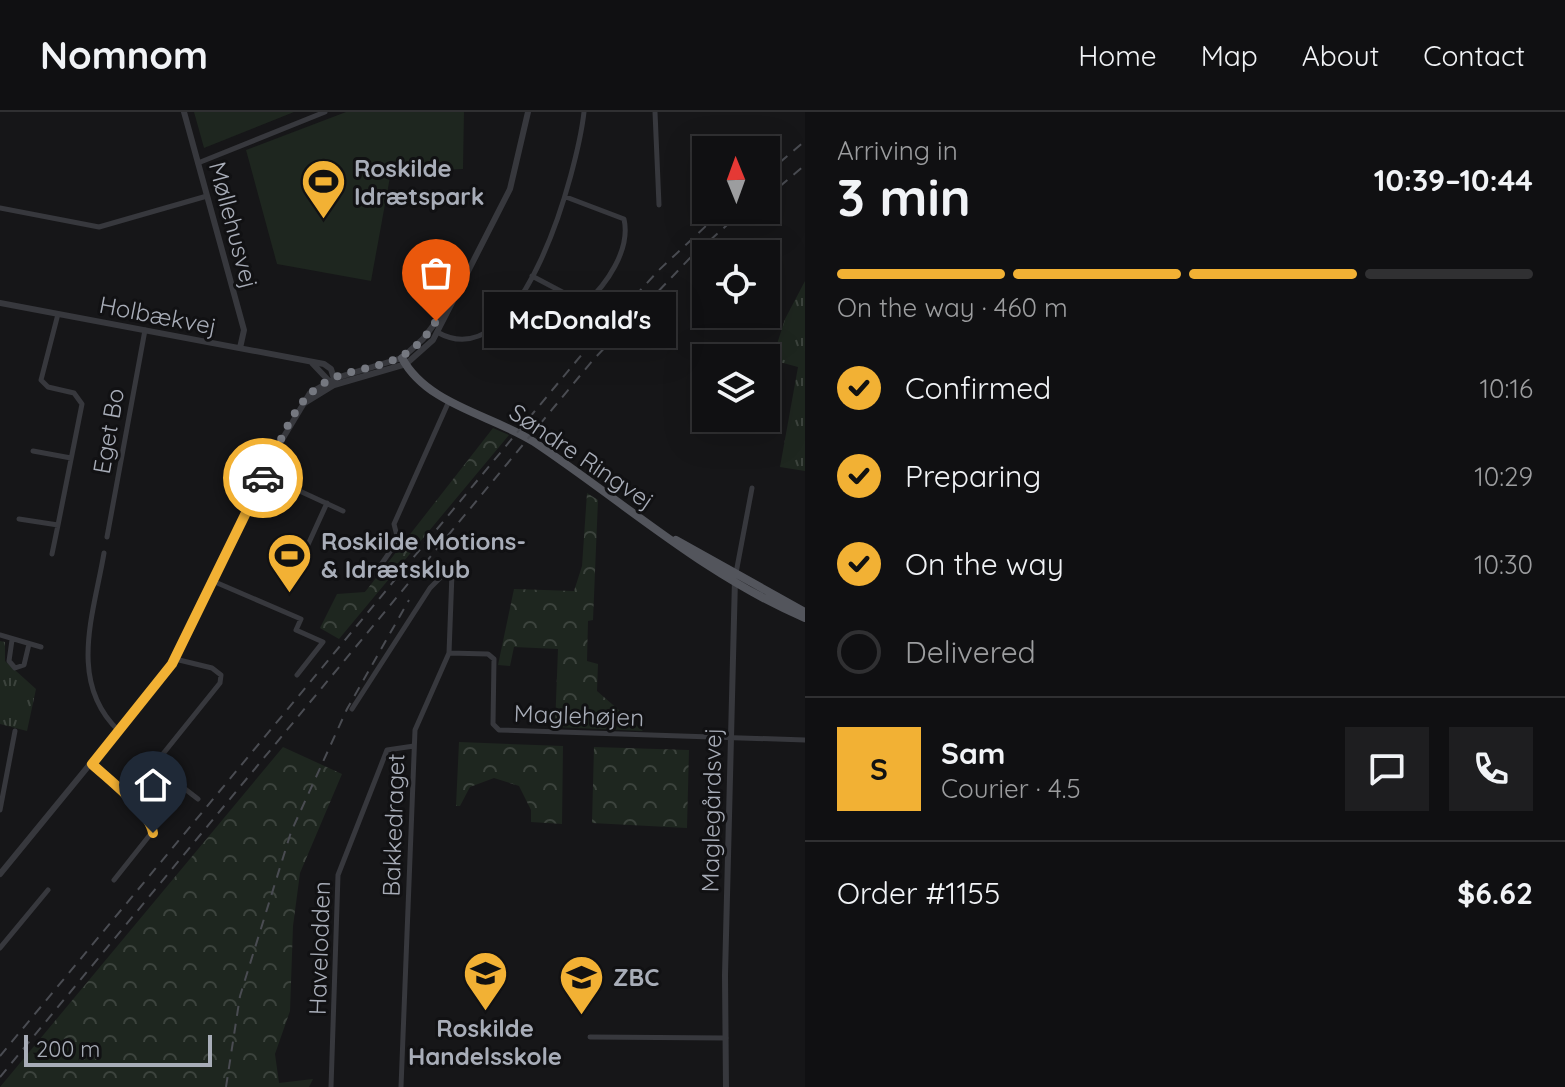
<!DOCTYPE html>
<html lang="en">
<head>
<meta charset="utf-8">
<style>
  body { margin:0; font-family:Quicksand,sans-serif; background:#1e1e20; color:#f1f3f6; height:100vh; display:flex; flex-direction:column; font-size:30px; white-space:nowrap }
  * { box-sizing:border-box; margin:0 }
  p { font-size:26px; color:#9c9d9f }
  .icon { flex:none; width:44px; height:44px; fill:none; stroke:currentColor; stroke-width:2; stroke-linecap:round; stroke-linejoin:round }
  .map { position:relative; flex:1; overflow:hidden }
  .details { display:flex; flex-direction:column; background:#101012; width:760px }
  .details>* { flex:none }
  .needle { width:52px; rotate:359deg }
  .buttons { position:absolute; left:692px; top:24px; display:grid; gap:16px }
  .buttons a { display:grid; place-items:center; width:88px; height:88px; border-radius:0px; background:#101012; box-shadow:0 8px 32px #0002,0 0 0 2px #303032; font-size:40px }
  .scale { position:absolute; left:24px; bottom:20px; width:188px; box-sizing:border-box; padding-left:8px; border:4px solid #a8adb8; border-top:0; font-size:22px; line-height:28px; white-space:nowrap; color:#a8adb8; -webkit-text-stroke:6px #111113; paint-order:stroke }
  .pin { position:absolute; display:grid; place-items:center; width:68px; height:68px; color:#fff; margin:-82px -34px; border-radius:50% 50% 50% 0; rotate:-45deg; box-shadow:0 0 8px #0007 }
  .pin .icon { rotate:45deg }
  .courier { position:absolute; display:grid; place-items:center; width:80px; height:80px; margin:-40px; border:6px solid #f2b134; border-radius:50%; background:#fff; color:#222; box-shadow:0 2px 10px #0007 }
  .bubble { position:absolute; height:56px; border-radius:0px; background:#101012; box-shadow:0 8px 32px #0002,0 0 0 2px #303032; font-size:26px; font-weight:700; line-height:56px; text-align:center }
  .headline em { font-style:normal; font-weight:700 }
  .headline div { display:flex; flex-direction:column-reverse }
  .headline { display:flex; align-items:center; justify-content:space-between; height:136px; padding:0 32px }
  h1 { font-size:52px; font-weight:700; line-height:60px }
  .bar { display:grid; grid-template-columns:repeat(4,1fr); gap:12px 8px; align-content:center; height:96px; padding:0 32px }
  .bar i { height:10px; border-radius:6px; background:#303032 }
  .bar .current { background:#f2b134 }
  .bar p { grid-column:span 4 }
  .line { display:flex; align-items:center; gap:20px; padding:0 32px; border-top:2px solid #303032 }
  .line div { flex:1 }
  .round { display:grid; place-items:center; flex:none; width:84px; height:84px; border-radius:0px; background:#1e1e20 }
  ol { padding:0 32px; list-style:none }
  li { display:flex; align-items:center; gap:24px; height:88px }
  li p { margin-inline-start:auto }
  li .icon { padding:8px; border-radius:50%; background:#f2b134; color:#111; stroke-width:4 }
  li:last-child { color:#9c9d9f }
  li i { width:44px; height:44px; border:4px solid #303032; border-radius:50% }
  header { display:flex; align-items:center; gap:48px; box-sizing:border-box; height:112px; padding:0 40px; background:#101012; border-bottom:2px solid #303032 }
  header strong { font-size:38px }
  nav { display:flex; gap:44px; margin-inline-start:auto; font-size:28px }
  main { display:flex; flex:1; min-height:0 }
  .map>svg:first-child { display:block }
  .grass { fill:#1e261f }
  .forest { fill:url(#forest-crowns) }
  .park { fill:url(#park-tufts) }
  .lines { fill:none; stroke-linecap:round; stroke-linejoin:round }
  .minor { stroke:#37383d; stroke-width:5 }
  .tertiary { stroke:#37383d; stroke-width:6 }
  .primary { stroke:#53555c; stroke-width:8 }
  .rail { stroke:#4a4c52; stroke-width:2; stroke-dasharray:10 8; stroke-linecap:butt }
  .done { stroke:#757880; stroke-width:8; stroke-dasharray:0 14.4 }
  .route { stroke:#f2b134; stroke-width:10 }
  .labels { text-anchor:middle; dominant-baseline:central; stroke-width:6; stroke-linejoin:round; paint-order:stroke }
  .poi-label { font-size:24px; font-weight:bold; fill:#a8adb8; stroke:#111113; text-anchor:start }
  .street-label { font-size:24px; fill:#a8adb8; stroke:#111113 }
</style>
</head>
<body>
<header>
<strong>Nomnom</strong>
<nav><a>Home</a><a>Map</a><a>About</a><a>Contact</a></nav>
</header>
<main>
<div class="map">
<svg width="805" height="975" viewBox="0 0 805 975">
  <defs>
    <pattern id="forest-crowns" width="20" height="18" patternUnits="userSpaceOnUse" patternTransform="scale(2)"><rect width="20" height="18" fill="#1e261f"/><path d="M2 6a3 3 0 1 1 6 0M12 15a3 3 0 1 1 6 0" fill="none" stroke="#3c433d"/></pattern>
    <pattern id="park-tufts" width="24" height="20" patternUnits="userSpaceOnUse" patternTransform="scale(2)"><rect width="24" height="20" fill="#1e261f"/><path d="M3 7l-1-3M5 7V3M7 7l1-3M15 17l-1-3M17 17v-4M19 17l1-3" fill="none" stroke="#3c433d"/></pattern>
  </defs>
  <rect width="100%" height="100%" fill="#161618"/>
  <path class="grass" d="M194 0H294L204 36Z
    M346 0H464L463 57 417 59 390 65 371 169 277 152 246 38Z"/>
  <path class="forest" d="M493 316 509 323 339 527 320 516 337 482 365 480Z
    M587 381 598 388 593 508 588 509 587 549 598 552 597 579 643 619 555 615 558 537 514 535 510 554 498 553 514 477 574 479 582 454Z
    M459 630 563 634 562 712 531 710V698L519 674 494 666 470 675 460 694H456Z
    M283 635 342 662 300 761 293 814 290 899 275 942 279 971 313 967 309 975H0Z
    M594 635 689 638 687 716 592 711Z"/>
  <path class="park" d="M805 169V359L780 355 798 255 772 248 785 207Z
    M0 529 5 530V549L36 577 27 619 0 612Z"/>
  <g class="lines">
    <path class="minor" d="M655 0 659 93
      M198 51 325 0
      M0 96 99 115 207 84
      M532 164 585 192C606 173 631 138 624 107L566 85
      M437 220C523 269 578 54 584 0
      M33 339 71 346
      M265 363 343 399
      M19 407 58 413 82 292 74 281 48 275 41 268 58 202
      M107 425 145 218
      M306 437 327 391
      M104 441C94 501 67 570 119 619
      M52 442 58 413
      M378 457 398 428 394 412 449 289
      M736 461 752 376
      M215 470 301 507 296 518 323 530 297 563
      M0 523 41 535
      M12 528 9 549 15 556 24 553 29 532
      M449 541 488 542 494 547 493 612 499 618 805 628
      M175 547 212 556 221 563 220 571 154 653 198 687
      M352 597 430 476 443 463 452 461 449 541 415 618 401 975
      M92 652 127 683 153 719 114 768
      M0 698 15 619
      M0 836 48 778
      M590 925 726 926
      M331 975 338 763 387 638 414 634"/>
    <path class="tertiary" d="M184 0 244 218 240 236
      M0 191 324 252 331 257 335 270
      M312 251 331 271
      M303 292 334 273 406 252 433 228 510 77 528 0
      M0 762 172 552 280 331 310 281 336 266 402 246 423 227 451 190
      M726 975 725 863 735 467"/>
    <path class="primary" d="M402 246C427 293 492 303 534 330 624 390 704 463 805 506
      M676 428 805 500"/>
    <path class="rail" d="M766 62 805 29
      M766 86 805 53
      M0 944 588 235 659 158 723 98
      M0 965 593 248 690 146 744 98
      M226 975 240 884 291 720 347 597 409 488"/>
  </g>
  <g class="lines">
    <path class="done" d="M263 366C277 339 289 301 312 280 352 244 400 270 436 209"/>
    <path class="route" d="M153 721C149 698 109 668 92 652L172 552 263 366"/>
  </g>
  <defs>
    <symbol id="stadium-pin" viewBox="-11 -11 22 30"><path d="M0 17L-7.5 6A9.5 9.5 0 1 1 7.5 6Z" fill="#f2b134" stroke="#111113"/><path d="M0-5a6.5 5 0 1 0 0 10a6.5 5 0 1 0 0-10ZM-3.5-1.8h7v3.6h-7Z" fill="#111"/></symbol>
    <symbol id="school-pin" viewBox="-11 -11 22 30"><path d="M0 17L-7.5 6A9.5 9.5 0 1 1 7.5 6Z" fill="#f2b134" stroke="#111113"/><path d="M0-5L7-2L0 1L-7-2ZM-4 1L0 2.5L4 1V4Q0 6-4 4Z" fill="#111"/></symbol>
    <symbol id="university-pin" viewBox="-11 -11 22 30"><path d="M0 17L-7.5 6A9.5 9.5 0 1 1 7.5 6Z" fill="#f2b134" stroke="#111113"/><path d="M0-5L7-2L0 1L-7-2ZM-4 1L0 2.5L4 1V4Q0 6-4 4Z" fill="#111"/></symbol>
  </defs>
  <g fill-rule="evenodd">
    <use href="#stadium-pin" x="298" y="44" width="51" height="69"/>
    <use href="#stadium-pin" x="264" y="418" width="51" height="69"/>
    <use href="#school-pin" x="460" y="836" width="51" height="69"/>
    <use href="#university-pin" x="556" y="840" width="51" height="69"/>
  </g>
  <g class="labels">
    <g class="poi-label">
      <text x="354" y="56">Roskilde<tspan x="354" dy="28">Idrætspark</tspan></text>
      <text x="321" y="429">Roskilde Motions-<tspan x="321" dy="28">&amp; Idrætsklub</tspan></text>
      <text x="613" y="865">ZBC</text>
      <text x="485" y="916" text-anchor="middle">Roskilde<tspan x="485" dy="28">Handelsskole</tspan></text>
    </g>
    <g class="street-label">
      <text transform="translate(234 113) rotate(75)">Møllehusvej</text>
      <text transform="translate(158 203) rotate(11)">Holbækvej</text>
      <text transform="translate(108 319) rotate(-80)">Eget Bo</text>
      <text transform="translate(582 344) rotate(34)">Søndre Ringvej</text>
      <text transform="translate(579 603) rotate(2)">Maglehøjen</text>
      <text transform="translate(711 698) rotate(-89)">Maglegårdsvej</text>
      <text transform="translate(393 713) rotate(-88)">Bakkedraget</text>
      <text transform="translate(319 836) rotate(-88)">Havelodden</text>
    </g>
  </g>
</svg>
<div class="buttons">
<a><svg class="needle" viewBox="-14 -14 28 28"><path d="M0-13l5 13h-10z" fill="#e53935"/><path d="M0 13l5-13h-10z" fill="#9c9d9f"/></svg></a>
<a><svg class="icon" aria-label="locate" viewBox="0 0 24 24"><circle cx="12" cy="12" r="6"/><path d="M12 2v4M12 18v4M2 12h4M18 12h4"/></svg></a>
<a><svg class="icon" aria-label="layers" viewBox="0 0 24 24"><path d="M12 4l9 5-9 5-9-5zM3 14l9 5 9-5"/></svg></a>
</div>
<div class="scale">200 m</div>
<div class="pin" style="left:436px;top:209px;background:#ea580c"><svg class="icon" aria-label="bag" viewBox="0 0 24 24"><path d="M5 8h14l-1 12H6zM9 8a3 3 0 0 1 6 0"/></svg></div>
<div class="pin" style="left:153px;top:721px;background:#1f2937"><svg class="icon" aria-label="home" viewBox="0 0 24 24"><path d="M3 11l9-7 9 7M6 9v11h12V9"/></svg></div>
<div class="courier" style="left:263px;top:366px"><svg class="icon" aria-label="car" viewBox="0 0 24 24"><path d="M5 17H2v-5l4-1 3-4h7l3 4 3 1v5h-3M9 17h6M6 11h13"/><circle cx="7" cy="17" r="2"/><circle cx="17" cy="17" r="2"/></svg></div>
<div class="bubble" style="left:484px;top:180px;width:192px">McDonald's</div>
</div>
<section class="details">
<div class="headline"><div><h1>3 min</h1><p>Arriving in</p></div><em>10:39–10:44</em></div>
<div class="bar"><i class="current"></i><i class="current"></i><i class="current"></i><i></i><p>On the way · 460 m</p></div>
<ol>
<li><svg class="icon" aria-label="check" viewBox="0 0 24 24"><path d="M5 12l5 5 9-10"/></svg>Confirmed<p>10:16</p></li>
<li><svg class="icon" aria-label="check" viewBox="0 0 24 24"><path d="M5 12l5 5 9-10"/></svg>Preparing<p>10:29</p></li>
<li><svg class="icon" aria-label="check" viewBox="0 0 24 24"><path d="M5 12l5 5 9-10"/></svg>On the way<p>10:30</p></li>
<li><i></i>Delivered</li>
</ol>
<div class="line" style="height:144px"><b class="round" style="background:#f2b134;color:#111">S</b><div><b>Sam</b><p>Courier · 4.5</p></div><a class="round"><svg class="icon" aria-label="chat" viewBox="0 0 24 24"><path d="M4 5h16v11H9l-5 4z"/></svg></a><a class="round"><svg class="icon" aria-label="phone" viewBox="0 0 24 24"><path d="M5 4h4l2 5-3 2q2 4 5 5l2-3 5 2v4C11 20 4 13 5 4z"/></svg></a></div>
<div class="line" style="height:104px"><div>Order #1155</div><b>$6.62</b></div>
</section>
</main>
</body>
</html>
